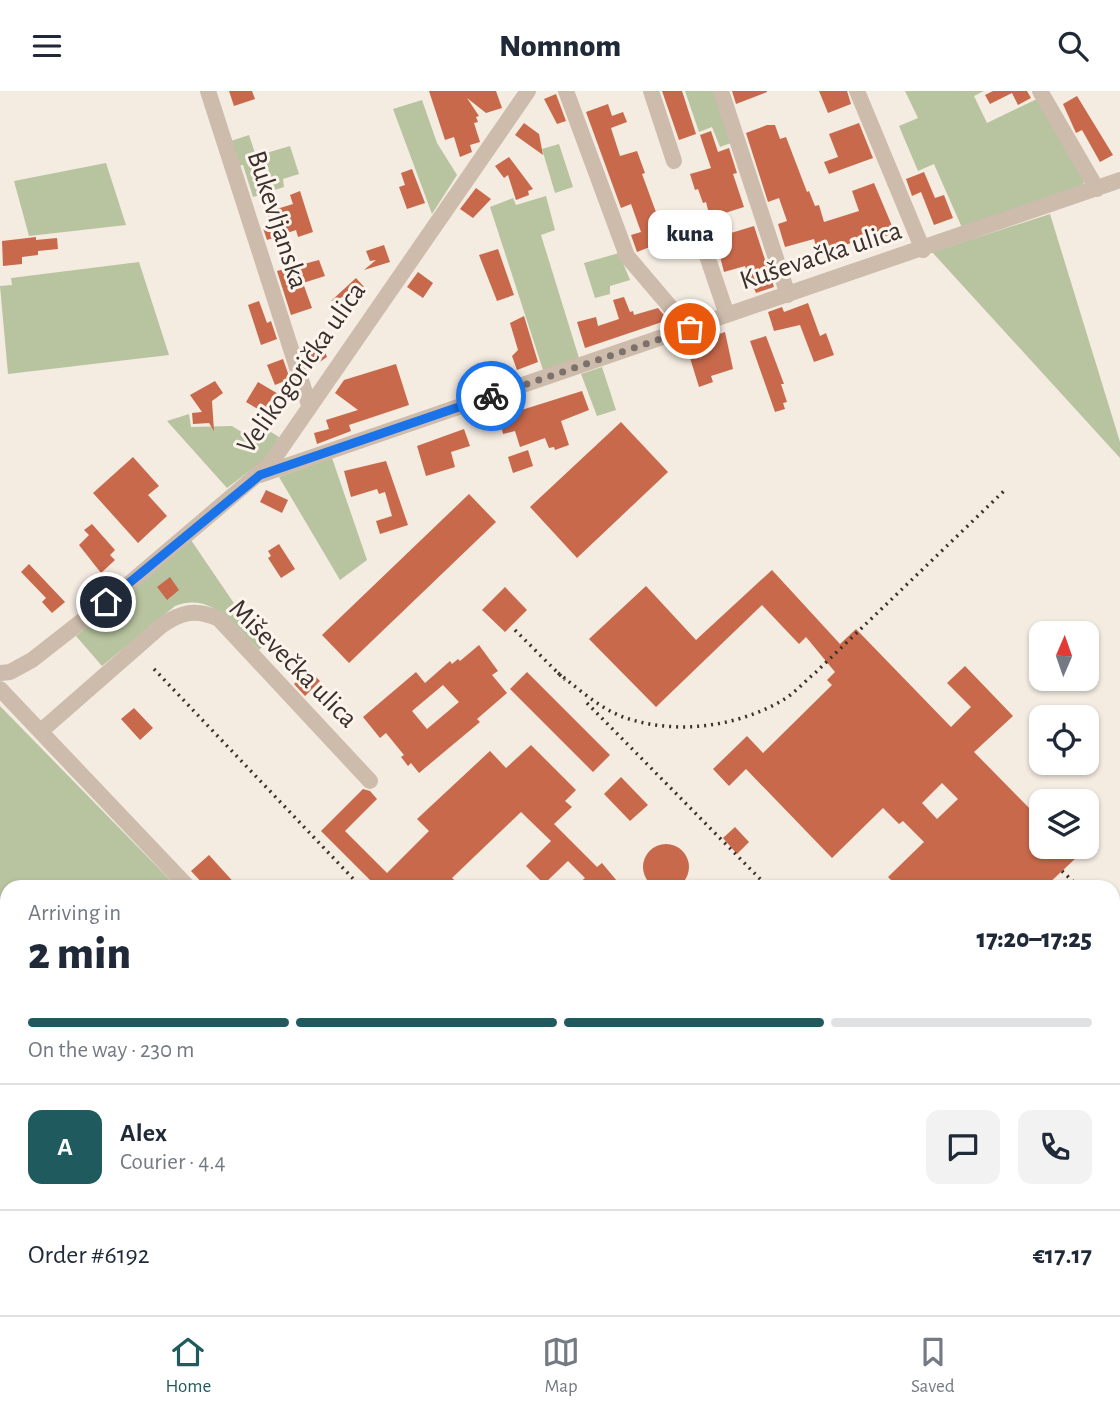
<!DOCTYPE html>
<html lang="en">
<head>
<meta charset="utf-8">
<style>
  body { margin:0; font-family:"Alegreya Sans",sans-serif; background:#f2f2f3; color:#1f2937; height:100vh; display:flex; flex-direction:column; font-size:26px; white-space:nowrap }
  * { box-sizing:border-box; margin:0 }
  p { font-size:23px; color:#747a83 }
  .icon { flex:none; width:38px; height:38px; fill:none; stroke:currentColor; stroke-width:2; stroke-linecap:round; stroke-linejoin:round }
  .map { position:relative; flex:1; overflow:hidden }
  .details { position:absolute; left:0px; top:789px; width:1120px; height:436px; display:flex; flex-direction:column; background:#fff; border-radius:21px 21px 0 0; box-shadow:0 2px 5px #0004 }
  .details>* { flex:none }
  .needle { width:46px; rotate:2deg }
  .controls { position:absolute; left:1029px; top:530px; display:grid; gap:14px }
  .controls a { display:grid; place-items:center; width:70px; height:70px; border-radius:14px; background:#fff; box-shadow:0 2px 5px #0004; font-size:35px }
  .pin { position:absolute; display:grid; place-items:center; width:60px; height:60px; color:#fff; margin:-30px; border:4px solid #fff; border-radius:50%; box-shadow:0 2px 7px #0007 }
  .courier { position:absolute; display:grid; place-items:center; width:70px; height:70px; margin:-35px; border:5px solid #1a73e8; border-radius:50%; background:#fff; color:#222; box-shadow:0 2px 9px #0007 }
  .bubble { position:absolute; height:49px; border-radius:14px; background:#fff; box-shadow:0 2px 5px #0004; font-size:23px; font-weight:800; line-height:49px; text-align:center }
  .head em { font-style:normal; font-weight:800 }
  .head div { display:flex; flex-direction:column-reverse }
  .head { display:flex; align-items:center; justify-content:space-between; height:119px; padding:0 28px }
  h1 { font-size:46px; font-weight:800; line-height:52px }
  .bar { display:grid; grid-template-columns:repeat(4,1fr); gap:10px 7px; align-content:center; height:84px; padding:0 28px }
  .bar i { height:9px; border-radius:5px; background:#e0e1e3 }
  .bar .active { background:#1f5a5e }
  .bar p { grid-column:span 4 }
  .line { display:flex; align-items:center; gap:18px; padding:0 28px; border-top:2px solid #e0e1e3 }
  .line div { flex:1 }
  .round { display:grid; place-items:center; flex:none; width:74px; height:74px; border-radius:14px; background:#f2f2f3 }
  header { display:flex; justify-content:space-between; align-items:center; height:91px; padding:0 28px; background:#fff; font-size:32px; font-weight:800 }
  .menu { display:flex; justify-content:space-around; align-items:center; height:98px; border-top:2px solid #e0e1e3; background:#fff; font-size:19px; color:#747a83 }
  .menu a { display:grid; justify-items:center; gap:4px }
  .menu .active { color:#1f5a5e }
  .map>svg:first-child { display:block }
  .green { fill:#b8c4a0 }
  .water { fill:#7fb0b2 }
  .building { fill:#c8694b; fill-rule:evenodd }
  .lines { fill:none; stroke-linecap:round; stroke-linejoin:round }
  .minor { stroke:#cdbbac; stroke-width:16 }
  .rail { stroke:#3b302b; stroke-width:3.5; stroke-dasharray:2 5; stroke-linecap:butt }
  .done { stroke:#7c716b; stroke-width:7; stroke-dasharray:0 12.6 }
  .route { stroke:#1a73e8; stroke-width:9 }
  .labels { text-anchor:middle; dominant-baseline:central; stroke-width:6; stroke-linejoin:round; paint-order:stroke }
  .street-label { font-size:28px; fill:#3b302b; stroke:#fbf5ee }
</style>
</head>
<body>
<header><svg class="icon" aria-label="menu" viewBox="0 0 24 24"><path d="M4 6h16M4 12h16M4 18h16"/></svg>Nomnom<svg class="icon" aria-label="search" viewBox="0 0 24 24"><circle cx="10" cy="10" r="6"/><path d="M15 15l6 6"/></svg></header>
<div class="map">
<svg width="1120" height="1224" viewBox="0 0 1120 1224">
  <rect width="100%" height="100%" fill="#f4ebe1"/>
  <path class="green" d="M685 0H714L731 52 720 56 712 36 699 41Z
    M905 0H984L974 5 987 32 1039 7 1085 89 1082 96 963 139 934 73 918 80 899 35 918 27Z
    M422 9 437 52 457 84 432 123 393 18Z
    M249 44 256 65 290 55 299 83 283 88 284 96 253 106 243 74 236 75 228 51Z
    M559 53 573 96 555 102 542 58Z
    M106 72 126 134 29 145 14 90Z
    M546 105 555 139 541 144 579 267 543 279 490 116 513 107 516 114Z
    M1050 123 1120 351V367L932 161Z
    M619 162 630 189 610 195V203L595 207 584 172Z
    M139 171 169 264 8 283 0 195 12 194 11 187Z
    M602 276 616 319 597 325 581 283Z
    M189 323 191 336 232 335 248 345 256 332 279 346 268 366 227 397 167 330Z
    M332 367 367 469 340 489 279 386Z
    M191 449 263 555 259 559C235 535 212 500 175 515L102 575 76 545Z
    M0 615 177 796H7V849L0 842Z
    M0 1117 7 1125V1218H94L100 1224H0Z
    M450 1218H556L561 1224H443Z"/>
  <path class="water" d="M0 842 7 849V1125L0 1117Z
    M94 1218H356L371 1223 383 1218H450L443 1224H100Z"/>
  <path class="building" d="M229 0H252L255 8 234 15Z
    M429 0H496L502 17 486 22 467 7 479 25 476 26 478 31 474 32 480 51 470 54 472 61 460 66 454 46 445 49Z
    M662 0H682L696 43 679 49Z
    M732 0H767V1L736 13Z
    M819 0H847L851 13 828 22Z
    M993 0H1027L1031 7 1018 14 1012 2 990 13 985 4Z
    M556 3 566 30 557 33 544 8Z
    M1077 5 1113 64 1100 71 1082 39 1076 42 1063 13Z
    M608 13 612 25 623 21 627 31 611 37 620 65 637 60 645 82 642 83 664 143 652 148 655 154 637 161 631 144 641 141 631 113 621 117 586 21Z
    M524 32 539 43 543 64 515 44Z
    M859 32 873 67 829 83 824 71 838 66 829 43Z
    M767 34H775L780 48 786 46 807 101 809 100 815 115 819 114 824 131 859 120 852 100 874 92 895 142 873 149 872 145 818 163 814 148 785 156 778 133 787 130 779 107 768 111 746 42Z
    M711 40 718 61 729 57 737 82 733 83 744 116 725 122 731 142 754 135 774 196 756 202 745 175 724 181 706 111 703 112 698 98 695 99 690 83 711 77 700 44Z
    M509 66 533 98 528 100 529 104 516 109 508 84 504 87 495 75Z
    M412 78 425 112 407 118 399 96 405 94 401 82Z
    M924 81 935 107 944 104 953 127 934 134 921 101 912 105 906 88Z
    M476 97 491 108 473 127 460 118Z
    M300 100 313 141 298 146 296 139 267 149 263 137 271 134 267 121 293 113 290 104Z
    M36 146V149L57 147 58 158 38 160V164L22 166V173L3 175 2 150Z
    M384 154 390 171 364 179 376 169 370 170 366 160Z
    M498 158 514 204 497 210 479 164Z
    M319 169 325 185 303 192 312 217 291 224 277 180Z
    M418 181 433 192 423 207 407 196Z
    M356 187 366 198 331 210Z
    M624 206 630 221 633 220 634 224 658 217 668 229 585 257 577 231 596 226 598 235 619 228 613 209Z
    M259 210 267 232 271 230 277 248 261 254 248 214Z
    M808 212 820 245 826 242 834 264 814 271 800 234 774 240 768 221 782 216 784 221Z
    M524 225 538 271 517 279 512 265 518 259 510 232Z
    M725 241 733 278 711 285 713 291 699 296 690 267 693 266 689 253Z
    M766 245 784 293H781L787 311 783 312 785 318 775 321 750 250Z
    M321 251 327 266 314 275 308 256Z
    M283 268 290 288 275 294 267 274Z
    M396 273 409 314 349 334 351 340 317 353 314 342 329 338 326 329 358 319 335 302 344 289Z
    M215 290 223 302 212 310 214 340 209 332 193 333 192 322 202 321 190 304Z
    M258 291 280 304 268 324 246 311Z
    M582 300 589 319 561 330 569 354 555 359 554 356 549 357 545 347 520 356 515 340 503 343 499 326Z
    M621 331 668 381 577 467 530 416Z
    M464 338 470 355 451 361 455 376 426 385 417 355Z
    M528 359 533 375 513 382 508 366Z
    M133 366 159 395 148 404 167 425 138 452 93 402Z
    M386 370 408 434 380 443 376 430 392 425 385 401 379 403 377 398 351 406 344 380Z
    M266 399 288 409 282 422 260 411Z
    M469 403 496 431 349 572 322 544Z
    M92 433 115 459 110 464 115 469 101 482 79 454 89 444 84 439Z
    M279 453 295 478 281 487 268 467 271 465 268 460Z
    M29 473 65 511 52 522 42 511 46 507 21 481Z
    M772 479 840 553 856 538 951 636 971 616 947 592 965 575 1013 625 974 661 1041 729V756H1067L1077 766 1045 796H898L888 786 924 751 903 730 899 733 883 717 832 767 746 678 729 695 713 678 747 645 763 662 832 594 827 589 835 581 806 546 799 553 762 514 656 616 589 548 646 495 696 549ZM942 692 958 708 937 728 922 712Z
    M170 486 179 499 167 509 157 496Z
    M505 496 527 519 505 541 482 519Z
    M479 554 498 580 492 584 507 602 477 628 480 631 419 682 411 672 408 675 401 666 404 664 386 642 380 647 363 626 416 581 425 592 450 570 452 573 458 568 460 570ZM443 594 459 611 427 638 412 620Z
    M309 579 320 590 305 605 294 593Z
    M527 581 610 664 593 681 510 598Z
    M134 617 153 637 140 649 121 628Z
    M531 654 576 699 565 710 572 716 554 733 597 776 602 772 622 796H574L585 787 568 770 544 793 526 775 551 750 521 721 452 787 462 796H377L321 740 363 698 370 700 377 708 345 740 387 782 429 740 417 728 490 660 506 677Z
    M621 686 648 714 630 730 604 703Z
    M735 736 749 751 737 763 723 747Z
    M643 776a23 23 0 1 1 46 0a23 23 0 1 1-46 0Z
    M209 764 238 796H206L191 780Z"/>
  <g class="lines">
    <path class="minor" d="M208 0 309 314
      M566 0 627 165 689 238
      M651 0 674 70
      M721 0 788 204
      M857 0 923 159
      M1040 0 1097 98
      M704 156 727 224
      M260 384 1120 89
      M0 582 10 581 32 569 124 497 271 372 528 0
      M0 598 188 796
      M41 640 161 535C181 521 196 517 219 528L370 690
      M600 1218 605 1224"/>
    <path class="rail" d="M515 539 565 589
      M154 578 361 796
      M558 582C579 598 600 618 626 627 676 644 737 636 783 609 795 602 805 590 816 581L1006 398
      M587 612 768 796
      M1062 780 1079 796
      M1113 829 1120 835
      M1113 1165 1120 1172
      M733 1218 739 1224
      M762 1218 768 1224"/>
  </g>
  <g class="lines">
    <path class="done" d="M491 305 690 238"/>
    <path class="route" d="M106 511 260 384 491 305"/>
  </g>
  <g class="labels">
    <g class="street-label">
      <text transform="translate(277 129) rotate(72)">Bukevljanska</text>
      <text transform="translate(821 165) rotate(-18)">Kuševačka ulica</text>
      <text transform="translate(302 277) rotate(-55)">Velikogorička ulica</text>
      <text transform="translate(293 573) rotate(45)">Miševečka ulica</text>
    </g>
  </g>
</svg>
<div class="controls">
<a><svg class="needle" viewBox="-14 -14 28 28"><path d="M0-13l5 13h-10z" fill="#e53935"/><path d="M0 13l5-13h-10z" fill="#747a83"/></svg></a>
<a><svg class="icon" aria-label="locate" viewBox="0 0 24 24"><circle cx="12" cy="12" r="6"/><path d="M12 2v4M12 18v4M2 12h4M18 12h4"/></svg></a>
<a><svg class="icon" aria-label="layers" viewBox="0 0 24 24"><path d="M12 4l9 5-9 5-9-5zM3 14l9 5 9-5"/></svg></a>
</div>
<div class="pin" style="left:690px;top:238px;background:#ea580c"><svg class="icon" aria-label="bag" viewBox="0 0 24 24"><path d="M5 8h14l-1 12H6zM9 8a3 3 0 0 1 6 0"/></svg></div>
<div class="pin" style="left:106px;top:511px;background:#1f2937"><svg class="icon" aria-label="home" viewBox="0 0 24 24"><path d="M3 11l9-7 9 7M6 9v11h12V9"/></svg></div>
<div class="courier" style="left:491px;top:305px"><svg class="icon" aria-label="bike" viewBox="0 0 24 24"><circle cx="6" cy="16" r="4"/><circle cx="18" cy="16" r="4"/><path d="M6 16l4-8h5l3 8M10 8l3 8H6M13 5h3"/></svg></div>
<div class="bubble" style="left:648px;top:119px;width:84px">kuna</div>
<section class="details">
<div class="head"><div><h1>2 min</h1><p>Arriving in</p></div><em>17:20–17:25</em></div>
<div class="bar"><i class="active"></i><i class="active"></i><i class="active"></i><i></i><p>On the way · 230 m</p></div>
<div class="line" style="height:126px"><b class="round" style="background:#1f5a5e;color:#fff">A</b><div><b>Alex</b><p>Courier · 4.4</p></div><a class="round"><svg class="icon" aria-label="chat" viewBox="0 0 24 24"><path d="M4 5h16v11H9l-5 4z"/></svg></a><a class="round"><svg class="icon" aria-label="phone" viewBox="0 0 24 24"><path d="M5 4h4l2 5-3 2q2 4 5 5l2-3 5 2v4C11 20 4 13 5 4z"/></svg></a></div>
<div class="line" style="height:91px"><div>Order #6192</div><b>€17.17</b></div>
</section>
</div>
<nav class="menu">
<a class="active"><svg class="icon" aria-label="home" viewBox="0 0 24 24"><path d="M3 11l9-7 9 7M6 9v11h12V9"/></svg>Home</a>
<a><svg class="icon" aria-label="map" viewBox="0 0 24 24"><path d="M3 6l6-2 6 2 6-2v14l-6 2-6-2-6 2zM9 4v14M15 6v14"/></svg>Map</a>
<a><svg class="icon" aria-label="saved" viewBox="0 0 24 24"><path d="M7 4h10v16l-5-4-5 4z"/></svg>Saved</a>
</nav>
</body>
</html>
